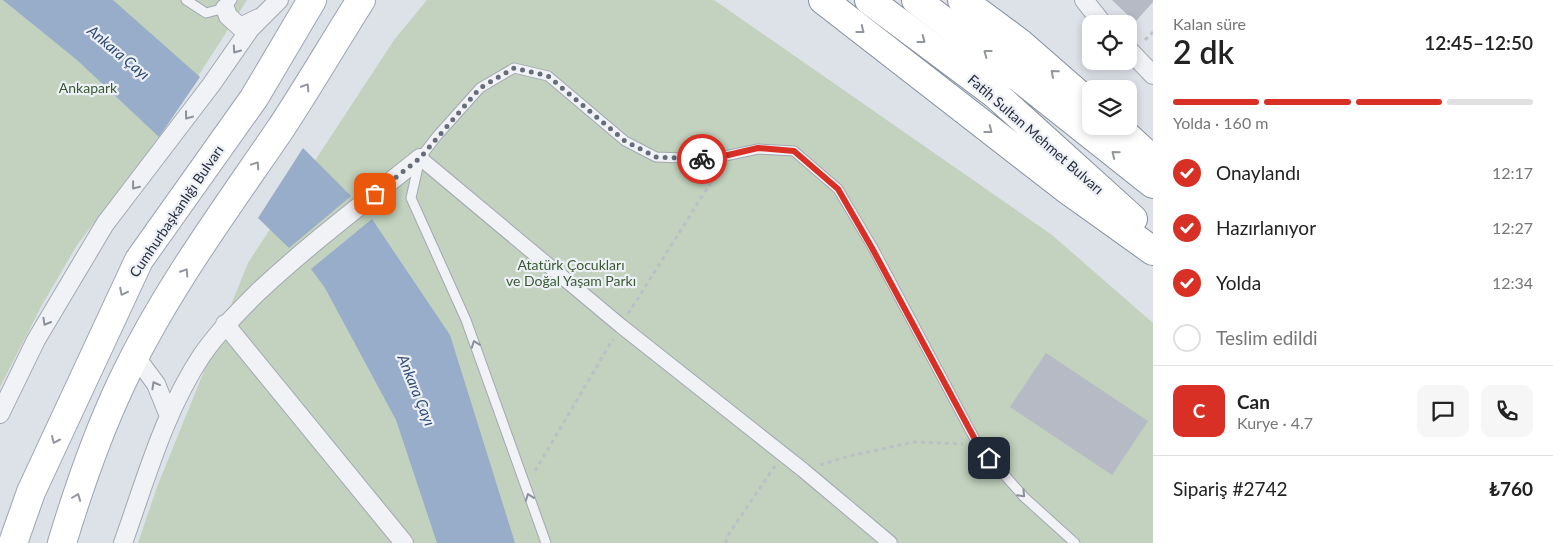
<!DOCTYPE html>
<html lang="tr">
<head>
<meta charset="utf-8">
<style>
  body { margin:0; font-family:Lato,sans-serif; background:#f6f6f6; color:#222; height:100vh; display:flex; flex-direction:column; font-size:19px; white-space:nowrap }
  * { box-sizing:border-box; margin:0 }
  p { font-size:16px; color:#767676 }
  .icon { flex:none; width:28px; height:28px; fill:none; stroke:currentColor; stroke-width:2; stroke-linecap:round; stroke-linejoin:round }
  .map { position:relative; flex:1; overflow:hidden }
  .details { display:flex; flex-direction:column; background:#fff; width:400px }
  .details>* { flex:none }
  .fabs { position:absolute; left:1082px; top:15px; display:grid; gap:10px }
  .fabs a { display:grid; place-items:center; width:55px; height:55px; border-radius:10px; background:#fff; box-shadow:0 2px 8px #0003; font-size:25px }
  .pin { position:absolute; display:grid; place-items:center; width:42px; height:42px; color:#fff; margin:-21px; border-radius:10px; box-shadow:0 2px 8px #0006 }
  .courier { position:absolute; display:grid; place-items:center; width:50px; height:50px; margin:-25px; border:4px solid #d93025; border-radius:50%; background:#fff; color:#222; box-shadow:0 1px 6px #0007 }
  .summary em { font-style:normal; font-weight:600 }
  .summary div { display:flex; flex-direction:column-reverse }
  .summary { display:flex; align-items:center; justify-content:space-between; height:85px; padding:0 20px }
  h1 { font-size:32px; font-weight:600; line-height:38px }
  .bar { display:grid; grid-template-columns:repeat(4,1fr); gap:8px 5px; align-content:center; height:60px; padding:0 20px }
  .bar i { height:6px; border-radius:4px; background:#e0e0e0 }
  .bar .selected { background:#d93025 }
  .bar p { grid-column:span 4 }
  .line { display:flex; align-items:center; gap:12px; padding:0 20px; border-top:1px solid #e0e0e0 }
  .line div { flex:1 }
  .round { display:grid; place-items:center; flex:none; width:52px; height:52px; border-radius:10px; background:#f6f6f6 }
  ol { padding:0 20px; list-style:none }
  li { display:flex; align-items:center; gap:15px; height:55px }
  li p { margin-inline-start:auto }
  li .icon { padding:5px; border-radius:50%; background:#d93025; color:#fff; stroke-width:4 }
  li:last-child { color:#767676 }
  li i { width:28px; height:28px; border:2px solid #e0e0e0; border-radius:50% }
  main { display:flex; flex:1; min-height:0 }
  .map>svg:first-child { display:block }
  .green { fill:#c2d2be }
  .water { fill:#97adc9 }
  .building { fill:#b5bac5 }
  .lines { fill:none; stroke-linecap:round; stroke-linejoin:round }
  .service-casing { stroke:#a2a8b2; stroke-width:11 }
  .pedestrian-casing { stroke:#a2a8b2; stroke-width:16 }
  .minor-casing { stroke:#a2a8b2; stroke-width:20 }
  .primary-casing { stroke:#9ca5b4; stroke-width:30 }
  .trunk-casing { stroke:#848e9f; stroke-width:30 }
  .path { stroke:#bbbfc6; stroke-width:3; stroke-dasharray:4 4; stroke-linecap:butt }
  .service { stroke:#f0f2f6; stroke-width:9 }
  .pedestrian { stroke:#f0f2f6; stroke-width:14 }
  .minor { stroke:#f0f2f6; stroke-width:18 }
  .primary { stroke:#fff; stroke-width:28 }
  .trunk { stroke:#fff; stroke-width:28 }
  .oneway { stroke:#92969f }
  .oneway2 { stroke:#8b909a }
  .done { stroke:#666d7a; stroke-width:5; stroke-dasharray:0 9 }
  .route { stroke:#d93025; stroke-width:6 }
  .labels { text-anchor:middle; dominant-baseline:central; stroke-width:4.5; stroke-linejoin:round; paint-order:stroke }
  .park-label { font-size:14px; fill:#395b33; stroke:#edf0f5 }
  .street-label { font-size:14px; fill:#262e3f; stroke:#edf0f5 }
  .water-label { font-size:15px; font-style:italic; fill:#2f4b74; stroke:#edf0f5 }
</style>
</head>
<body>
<main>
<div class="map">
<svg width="1153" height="543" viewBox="0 0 1153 543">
  <rect width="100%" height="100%" fill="#dde1e8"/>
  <path class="green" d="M0 0H247L159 137 77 245 42 305 0 387Z
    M427 0H714L1052 235 1153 323V543H138L157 487 248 263 394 40Z"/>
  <path class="water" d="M3 0H113L200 77 159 137 77 60Z
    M303 148 351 196 289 248 258 218Z
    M372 219 450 335 515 543H437L396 420 325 288 311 269Z"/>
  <path class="building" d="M1112 0H1153V2L1135 22Z
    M1046 353 1148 421 1112 475 1010 407Z"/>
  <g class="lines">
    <defs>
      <path id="service" d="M186 0 206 13 225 8 232 0
        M546 543 466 320 411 198 420 158 437 136 480 88 514 68 548 76 625 141 656 157 711 159 758 149 794 151 838 189 873 248 978 445 1024 497 1075 543"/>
      <path id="pedestrian" d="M420 158 621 326 803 470 890 543"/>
      <path id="minor" d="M1084 0 1103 24
        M225 8 228 16 240 27 259 18
        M1129 50 1153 75
        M225 324 404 543
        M136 357 156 384 169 416
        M0 414 36 340 105 224 211 85 250 29 279 0
        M123 543C146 479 164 412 202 355 218 332 237 313 257 293 308 245 365 202 420 158"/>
      <path id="primary" d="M13 543 31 492 139 260 254 98 312 0
        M62 543C78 490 97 435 121 384 163 294 223 213 279 131 307 89 333 44 361 0"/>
      <path id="trunk" d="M823 0 1065 188 1153 251
        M869 0 996 95 1133 219
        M916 0 1008 69 1153 184
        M962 0 1020 43 1091 105
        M1116 126 1153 160"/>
    </defs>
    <use href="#service" class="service-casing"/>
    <use href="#pedestrian" class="pedestrian-casing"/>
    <use href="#minor" class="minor-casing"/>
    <use href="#primary" class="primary-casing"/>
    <use href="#trunk" class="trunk-casing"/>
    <path class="path" d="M1145 40 1153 32
      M628 314 718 171
      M820 465 849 456 914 442 963 444
      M535 471 613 339
      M725 543 730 532 775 466"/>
    <use href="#service" class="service"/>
    <use href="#pedestrian" class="pedestrian"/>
    <use href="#minor" class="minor"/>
    <use href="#primary" class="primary"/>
    <use href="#trunk" class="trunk"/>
  </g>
  <defs><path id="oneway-chevron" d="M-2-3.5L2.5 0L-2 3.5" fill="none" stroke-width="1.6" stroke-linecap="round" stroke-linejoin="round" transform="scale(1.25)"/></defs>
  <g class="oneway">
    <use href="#oneway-chevron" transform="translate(861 30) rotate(38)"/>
    <use href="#oneway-chevron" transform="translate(922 40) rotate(37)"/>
    <use href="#oneway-chevron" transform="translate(987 53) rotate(-143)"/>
    <use href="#oneway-chevron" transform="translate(1054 73) rotate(-139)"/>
    <use href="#oneway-chevron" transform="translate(306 87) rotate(-58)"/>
    <use href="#oneway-chevron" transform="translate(989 130) rotate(38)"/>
    <use href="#oneway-chevron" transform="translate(1115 154) rotate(-141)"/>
    <use href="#oneway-chevron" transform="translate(256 165) rotate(-56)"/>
    <use href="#oneway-chevron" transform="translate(185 272) rotate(-57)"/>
    <use href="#oneway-chevron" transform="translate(123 292) rotate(117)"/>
    <use href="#oneway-chevron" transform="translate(55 440) rotate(114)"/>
    <use href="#oneway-chevron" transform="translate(77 497) rotate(-69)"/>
  </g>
  <g class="oneway2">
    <use href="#oneway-chevron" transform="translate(236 50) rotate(125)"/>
    <use href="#oneway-chevron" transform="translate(188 116) rotate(127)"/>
    <use href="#oneway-chevron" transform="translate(135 186) rotate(128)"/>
    <use href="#oneway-chevron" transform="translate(46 322) rotate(120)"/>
    <use href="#oneway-chevron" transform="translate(475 344) rotate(-110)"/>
    <use href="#oneway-chevron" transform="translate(155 385) rotate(-119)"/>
    <use href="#oneway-chevron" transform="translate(1022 494) rotate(47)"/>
    <use href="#oneway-chevron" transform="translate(529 497) rotate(-110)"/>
  </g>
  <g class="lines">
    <path class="done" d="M375 194 420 158 480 88 514 68 548 76 625 141 656 157 702 159"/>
    <path class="route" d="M702 159H711L758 148 794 151 838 189 872 248 978 445 989 458"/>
  </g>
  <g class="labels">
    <g class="park-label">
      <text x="88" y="87">Ankapark</text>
      <text x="571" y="264">Atatürk Çocukları<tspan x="571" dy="16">ve Doğal Yaşam Parkı</tspan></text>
    </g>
    <g class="street-label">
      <text transform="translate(1036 134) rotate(41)">Fatih Sultan Mehmet Bulvarı</text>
      <text transform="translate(176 211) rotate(-56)">Cumhurbaşkanlığı Bulvarı</text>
    </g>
    <g class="water-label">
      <text transform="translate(119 52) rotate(40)">Ankara Çayı</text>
      <text transform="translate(417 390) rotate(68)">Ankara Çayı</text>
    </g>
  </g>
</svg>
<div class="fabs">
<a><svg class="icon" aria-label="locate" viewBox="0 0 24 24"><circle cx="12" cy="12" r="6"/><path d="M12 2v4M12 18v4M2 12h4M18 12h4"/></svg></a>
<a><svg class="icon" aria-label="layers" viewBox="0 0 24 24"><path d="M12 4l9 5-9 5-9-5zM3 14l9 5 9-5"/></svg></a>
</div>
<div class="pin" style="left:375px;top:194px;background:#ea580c"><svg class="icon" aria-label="bag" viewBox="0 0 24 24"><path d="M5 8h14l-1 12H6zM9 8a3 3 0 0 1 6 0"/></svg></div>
<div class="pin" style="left:989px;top:458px;background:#1f2937"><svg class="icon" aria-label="home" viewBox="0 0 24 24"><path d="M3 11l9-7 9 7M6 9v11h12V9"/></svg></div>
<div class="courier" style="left:702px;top:159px"><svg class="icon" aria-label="bike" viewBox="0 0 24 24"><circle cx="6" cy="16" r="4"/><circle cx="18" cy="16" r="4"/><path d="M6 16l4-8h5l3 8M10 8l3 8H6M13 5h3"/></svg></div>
</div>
<section class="details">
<div class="summary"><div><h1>2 dk</h1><p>Kalan süre</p></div><em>12:45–12:50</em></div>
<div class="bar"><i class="selected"></i><i class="selected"></i><i class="selected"></i><i></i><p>Yolda · 160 m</p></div>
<ol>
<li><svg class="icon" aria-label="check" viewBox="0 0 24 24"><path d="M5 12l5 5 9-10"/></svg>Onaylandı<p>12:17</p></li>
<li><svg class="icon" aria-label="check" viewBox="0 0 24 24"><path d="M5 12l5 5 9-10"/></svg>Hazırlanıyor<p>12:27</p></li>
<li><svg class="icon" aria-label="check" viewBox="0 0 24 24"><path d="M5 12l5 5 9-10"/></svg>Yolda<p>12:34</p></li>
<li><i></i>Teslim edildi</li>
</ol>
<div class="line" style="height:90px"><b class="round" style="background:#d93025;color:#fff">C</b><div><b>Can</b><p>Kurye · 4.7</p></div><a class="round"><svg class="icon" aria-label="chat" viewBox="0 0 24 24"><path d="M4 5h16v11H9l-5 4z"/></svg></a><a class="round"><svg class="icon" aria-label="phone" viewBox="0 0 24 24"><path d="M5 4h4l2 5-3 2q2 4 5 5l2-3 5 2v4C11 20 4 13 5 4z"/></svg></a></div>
<div class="line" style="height:65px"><div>Sipariş #2742</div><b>₺760</b></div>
</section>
</main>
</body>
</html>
